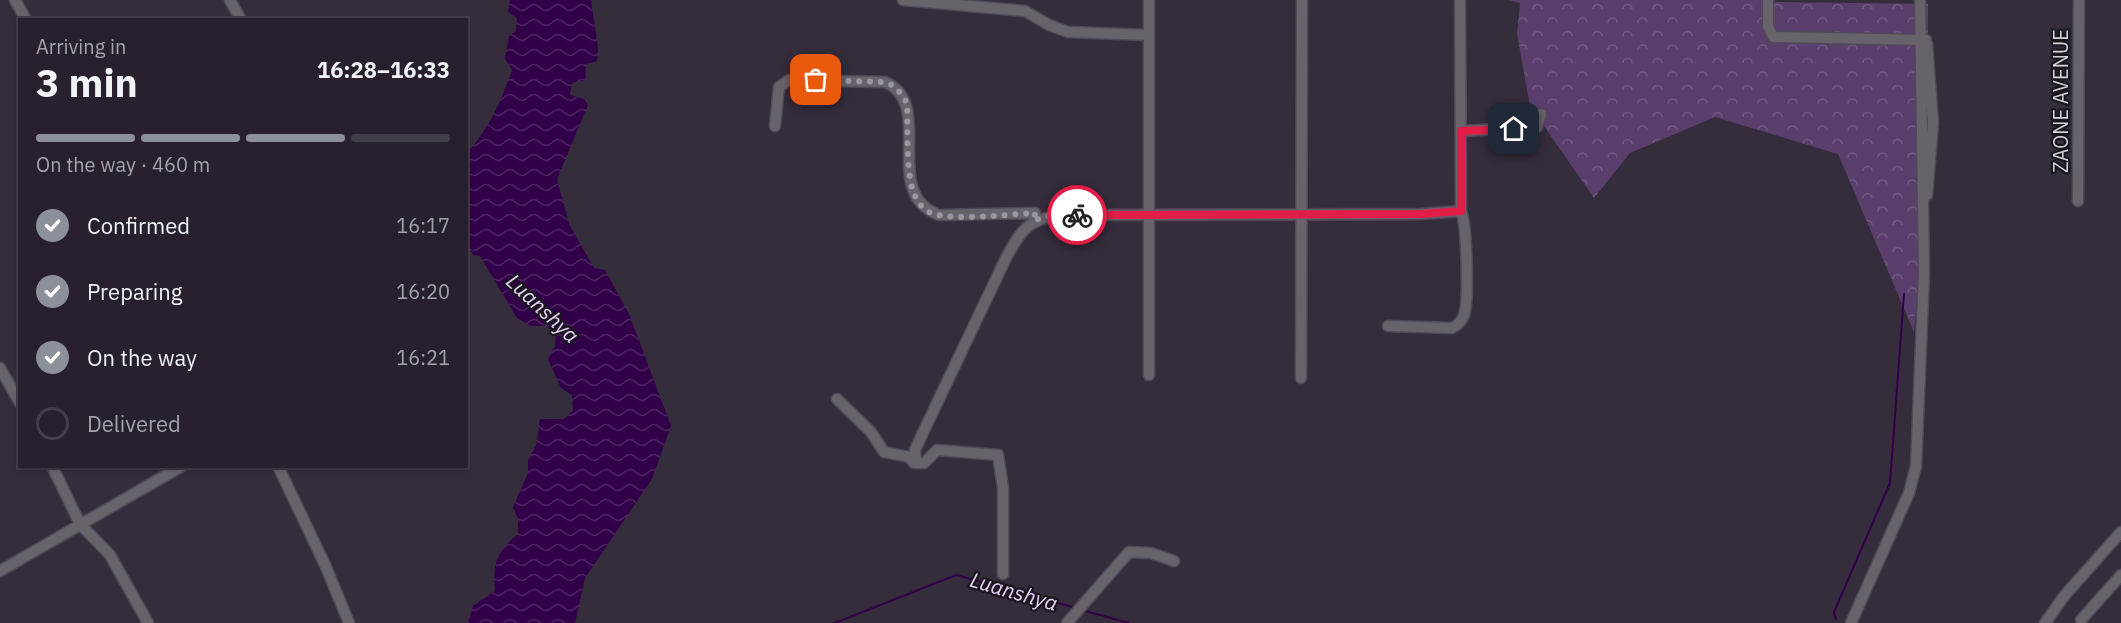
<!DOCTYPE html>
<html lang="en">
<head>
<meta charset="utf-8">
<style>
  body { margin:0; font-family:"IBM Plex Sans",sans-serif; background:#342e39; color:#f1f3f6; height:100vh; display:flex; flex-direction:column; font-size:22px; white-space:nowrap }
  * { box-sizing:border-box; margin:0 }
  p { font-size:20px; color:#a5a3aa }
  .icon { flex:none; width:33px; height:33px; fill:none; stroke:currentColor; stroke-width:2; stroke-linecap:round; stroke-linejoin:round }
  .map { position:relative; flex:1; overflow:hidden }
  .drawer { position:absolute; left:18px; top:18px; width:450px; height:450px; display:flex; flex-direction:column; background:#28212d; border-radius:0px; box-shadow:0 2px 4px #0004,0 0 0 2px #443e49 }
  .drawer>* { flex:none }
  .pin { position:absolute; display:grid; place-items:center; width:51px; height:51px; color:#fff; margin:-26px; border-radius:12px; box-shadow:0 3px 9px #0006 }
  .courier { position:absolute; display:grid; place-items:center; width:60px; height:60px; margin:-30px; border:4px solid #e11d48; border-radius:50%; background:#fff; color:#222; box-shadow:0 2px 8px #0007 }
  .overview em { font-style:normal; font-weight:800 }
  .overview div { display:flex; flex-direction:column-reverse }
  .overview { display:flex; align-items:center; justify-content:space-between; height:102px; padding:0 18px }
  h1 { font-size:39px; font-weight:800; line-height:45px }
  .bar { display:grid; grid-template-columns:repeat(4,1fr); gap:9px 6px; align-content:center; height:72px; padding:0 18px }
  .bar i { height:8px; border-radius:4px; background:#443e49 }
  .bar .active { background:#8c9099 }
  .bar p { grid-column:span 4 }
  ol { padding:0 18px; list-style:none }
  li { display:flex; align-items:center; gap:18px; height:66px }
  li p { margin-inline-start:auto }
  li .icon { padding:6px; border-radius:50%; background:#8c9099; color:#fff; stroke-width:4 }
  li:last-child { color:#a5a3aa }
  li i { width:33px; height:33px; border:3px solid #443e49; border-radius:50% }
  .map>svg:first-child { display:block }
  .park { fill:url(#park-crowns) }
  .water { fill:url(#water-waves) }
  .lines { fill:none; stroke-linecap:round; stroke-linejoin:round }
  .stream { stroke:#310049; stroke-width:2 }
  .minor-casing { stroke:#524958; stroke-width:13 }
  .minor { stroke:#68636b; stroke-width:10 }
  .done { stroke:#9d96a2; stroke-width:6; stroke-dasharray:0 10.8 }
  .route { stroke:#e11d48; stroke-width:8 }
  .labels { text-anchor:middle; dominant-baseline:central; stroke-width:4.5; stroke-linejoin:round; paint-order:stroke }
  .street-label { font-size:20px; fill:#d5cfd9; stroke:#1a161d }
  .water-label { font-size:21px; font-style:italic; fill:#e9d1fb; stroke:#1a161d }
</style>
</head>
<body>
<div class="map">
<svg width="2121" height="623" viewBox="0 0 2121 623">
  <defs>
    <pattern id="park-crowns" width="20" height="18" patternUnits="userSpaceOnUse" patternTransform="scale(1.5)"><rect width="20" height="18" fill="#5a3f6d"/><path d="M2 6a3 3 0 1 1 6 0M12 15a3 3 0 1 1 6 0" fill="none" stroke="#715a81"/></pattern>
    <pattern id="water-waves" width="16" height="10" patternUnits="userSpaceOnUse" patternTransform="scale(1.5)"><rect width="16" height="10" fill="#310049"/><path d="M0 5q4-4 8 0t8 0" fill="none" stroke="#4e2463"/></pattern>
  </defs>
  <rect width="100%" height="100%" fill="#352c3c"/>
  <path class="park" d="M1509 0H1773L1774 2 1928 4 1927 172 1914 332 1838 154 1715 117 1630 153 1594 198 1530 106 1517 34 1520 3Z"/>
  <path class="water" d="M510 0H591L598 48 597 61 586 64 585 80 572 83 570 95 584 99 588 105 557 179 569 224 594 268 605 270 629 314 671 426 652 479 585 578 575 623H468L473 606 495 591C492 565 497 551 518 534V519L513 507 528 473V460L536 446 540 419H564L573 410 572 395 561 388 548 359 555 346 556 335 547 326H531L517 318 480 256 473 255 467 242V153C489 128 501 102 512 70L505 59 509 36 516 31 517 18 508 12Z"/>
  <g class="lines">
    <path class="stream" d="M1085 611 1129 623
      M1836 619 1834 612 1890 483 1904 294
      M835 623 956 575 1076 608"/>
    <defs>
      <path id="minor" d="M15 0 26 20
        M230 0 241 20
        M903 0 1025 11 1049 25 1068 32 1149 35
        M1149 0V375
        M1768 0V26L1773 37 1926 40
        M1927 44 1933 123 1927 195
        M775 126 779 87 789 80 885 82C937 104 879 193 939 215L1035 213 1034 221
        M1461 131 1537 127 1541 114
        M2078 201 2079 0
        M1388 326 1452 328C1458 325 1462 322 1464 315 1469 301 1467 225 1461 211
        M0 368 20 403
        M1301 378 1302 0
        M837 399 871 432 884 452 909 457 914 463H924L937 450 998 455 1003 488V574
        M916 462 915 450 919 441 1006 258C1023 226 1031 217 1068 215L1421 214 1461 211 1460 0
        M52 466 80 524 110 555 148 623
        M278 466 326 567 349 623
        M0 571 182 466
        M2081 620 2121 575
        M1067 623 1129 552 1151 553 1174 561
        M1851 623 1909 493 1916 466 1924 273 1920 0
        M2045 623 2065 595 2121 532"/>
    </defs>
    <use href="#minor" class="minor-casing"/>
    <use href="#minor" class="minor"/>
  </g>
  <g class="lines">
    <path class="done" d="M816 80 885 82C896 86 901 93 907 103 908 126 906 171 913 191 916 199 921 208 929 212 950 222 1010 214 1035 213L1034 221 1045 216 1077 215"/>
    <path class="route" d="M1077 215 1421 214 1461 211V131L1514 129"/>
  </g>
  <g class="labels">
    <g class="street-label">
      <text transform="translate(2060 101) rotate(-90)">ZAONE AVENUE</text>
    </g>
    <g class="water-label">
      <text transform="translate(543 308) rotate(43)">Luanshya</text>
      <text transform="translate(1014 591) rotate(16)">Luanshya</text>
    </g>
  </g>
</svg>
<div class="pin" style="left:816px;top:80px;background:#ea580c"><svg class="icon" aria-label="bag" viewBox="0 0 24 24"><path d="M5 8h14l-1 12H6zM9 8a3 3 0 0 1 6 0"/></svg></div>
<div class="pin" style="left:1514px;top:129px;background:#1f2937"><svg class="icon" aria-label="home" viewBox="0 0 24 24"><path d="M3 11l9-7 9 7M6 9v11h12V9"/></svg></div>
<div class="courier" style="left:1077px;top:215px"><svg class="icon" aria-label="bike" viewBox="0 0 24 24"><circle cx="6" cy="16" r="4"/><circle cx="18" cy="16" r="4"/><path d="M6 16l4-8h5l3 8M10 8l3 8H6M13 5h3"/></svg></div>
<section class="drawer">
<div class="overview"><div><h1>3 min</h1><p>Arriving in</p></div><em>16:28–16:33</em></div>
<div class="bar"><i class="active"></i><i class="active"></i><i class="active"></i><i></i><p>On the way · 460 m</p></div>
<ol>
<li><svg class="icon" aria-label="check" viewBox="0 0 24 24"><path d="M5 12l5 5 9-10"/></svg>Confirmed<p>16:17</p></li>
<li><svg class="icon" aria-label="check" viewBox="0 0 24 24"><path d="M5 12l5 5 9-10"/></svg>Preparing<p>16:20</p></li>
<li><svg class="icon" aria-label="check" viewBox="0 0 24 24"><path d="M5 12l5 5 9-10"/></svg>On the way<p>16:21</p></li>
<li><i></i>Delivered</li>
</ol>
</section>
</div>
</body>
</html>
